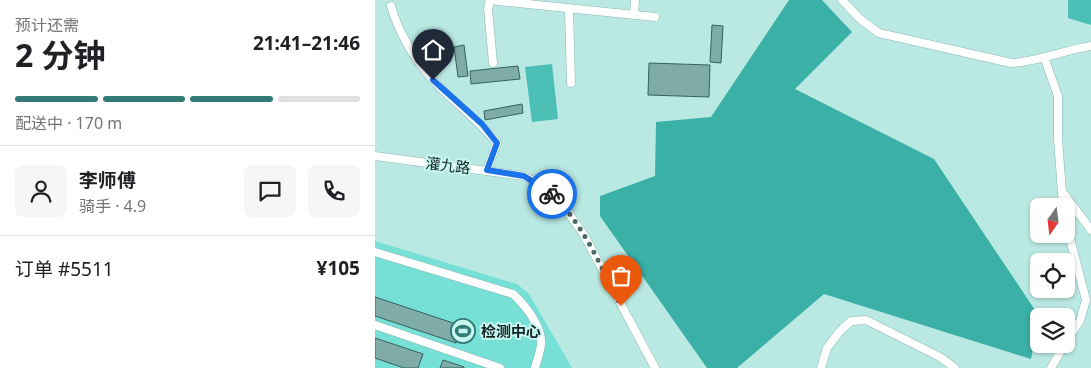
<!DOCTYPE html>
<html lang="zh">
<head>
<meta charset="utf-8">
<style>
  body { margin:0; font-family:"Noto Sans","Noto Sans SC",sans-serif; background:#f6f6f6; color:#202124; height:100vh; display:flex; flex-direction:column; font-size:19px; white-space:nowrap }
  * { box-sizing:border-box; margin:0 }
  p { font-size:16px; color:#757577 }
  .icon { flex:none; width:28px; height:28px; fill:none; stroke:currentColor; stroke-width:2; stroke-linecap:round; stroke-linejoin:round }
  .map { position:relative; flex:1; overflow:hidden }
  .sheet { display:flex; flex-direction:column; background:#fff; width:375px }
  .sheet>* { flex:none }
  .needle { width:32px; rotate:194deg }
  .fabs { position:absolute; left:655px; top:198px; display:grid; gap:10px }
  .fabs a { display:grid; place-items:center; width:45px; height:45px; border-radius:8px; background:#fff; box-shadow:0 1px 4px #0004; font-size:25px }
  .pin { position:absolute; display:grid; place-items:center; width:42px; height:42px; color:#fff; margin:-51px -21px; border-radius:50% 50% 50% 0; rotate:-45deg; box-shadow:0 0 5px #0007 }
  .pin .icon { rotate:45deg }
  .courier { position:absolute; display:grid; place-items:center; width:50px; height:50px; margin:-25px; border:4px solid #1a73e8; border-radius:50%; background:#fff; color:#222; box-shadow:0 1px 6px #0007 }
  .summary em { font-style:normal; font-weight:700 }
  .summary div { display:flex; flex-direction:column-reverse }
  .summary { display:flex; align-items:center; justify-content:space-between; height:85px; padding:0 15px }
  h1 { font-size:32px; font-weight:700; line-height:38px }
  .bar { display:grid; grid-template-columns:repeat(4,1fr); gap:8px 5px; align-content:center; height:60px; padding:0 15px }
  .bar i { height:6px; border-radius:4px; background:#e0e0e0 }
  .bar .active { background:#337b75 }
  .bar p { grid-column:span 4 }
  .line { display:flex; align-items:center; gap:12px; padding:0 15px; border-top:1px solid #e0e0e0 }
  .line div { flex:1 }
  .round { display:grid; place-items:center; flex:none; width:52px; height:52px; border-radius:8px; background:#f6f6f6 }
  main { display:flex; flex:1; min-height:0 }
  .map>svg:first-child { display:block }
  .green { fill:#76e0d7 }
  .forest { fill:#3bb0a7 }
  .water { fill:#4bbeb5 }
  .building { fill:#7faca8; stroke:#36625e }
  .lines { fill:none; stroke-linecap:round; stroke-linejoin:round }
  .minor-casing { stroke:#8ab8b3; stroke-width:9 }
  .minor { stroke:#fff; stroke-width:8 }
  .done { stroke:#4d6a67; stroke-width:5; stroke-dasharray:0 9 }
  .route { stroke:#1a73e8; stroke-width:6 }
  .labels { text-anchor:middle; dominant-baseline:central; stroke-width:4; stroke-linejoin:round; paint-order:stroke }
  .street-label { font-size:15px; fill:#132523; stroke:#c7f7f1 }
  .poi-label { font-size:15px; font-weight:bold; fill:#132523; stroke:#c7f7f1; text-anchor:start }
</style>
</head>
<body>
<main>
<section class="sheet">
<div class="summary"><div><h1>2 分钟</h1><p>预计还需</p></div><em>21:41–21:46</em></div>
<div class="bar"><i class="active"></i><i class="active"></i><i class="active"></i><i></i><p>配送中 · 170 m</p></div>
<div class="line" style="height:90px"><a class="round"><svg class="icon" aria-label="person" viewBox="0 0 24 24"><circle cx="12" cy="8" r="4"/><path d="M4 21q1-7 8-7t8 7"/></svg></a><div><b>李师傅</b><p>骑手 · 4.9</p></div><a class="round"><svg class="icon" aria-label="chat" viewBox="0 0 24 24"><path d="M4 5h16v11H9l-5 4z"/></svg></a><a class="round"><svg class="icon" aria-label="phone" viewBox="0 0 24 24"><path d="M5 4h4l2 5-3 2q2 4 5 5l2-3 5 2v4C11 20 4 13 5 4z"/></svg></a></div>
<div class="line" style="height:65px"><div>订单 #5511</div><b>¥105</b></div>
</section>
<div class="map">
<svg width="716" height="368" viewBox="0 0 716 368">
  <rect width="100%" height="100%" fill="#bae9e4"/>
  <path class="green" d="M0 241 142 284 154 294 197 368H0Z"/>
  <path class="forest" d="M414 0H447L477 32 420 89 559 159 664 316 656 359 449 294 362 368H332L225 216V196L280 176 281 122 336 117Z"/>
  <path class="water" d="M693 0H716V25L693 18Z
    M177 64 183 119 157 122 150 67Z"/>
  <path class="building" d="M337 25 348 26 346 63 335 62Z
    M89 45 93 76 83 77 79 47Z
    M274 63 335 65 334 97 273 95Z
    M143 66 145 79 96 84 95 71Z
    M147 104 148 113 110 120 109 111Z
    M0 297 87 326 81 343 0 316Z
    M0 338 48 354 43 368H29L0 358Z
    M68 360 89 367V368H65Z"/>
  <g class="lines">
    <defs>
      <path id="minor" d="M114 0 280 17
        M467 0 485 19 504 33 636 63C663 62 689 50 716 46
        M115 1 113 9 118 63
        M16 6C23 31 40 61 58 80 78 102 103 119 122 143L112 170
        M194 9 196 83
        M259 15 260 0
        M669 57 683 96V139L688 206
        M0 156 149 176 172 189 188 205 209 235 280 368
        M689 194 716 230
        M691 223 711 300 705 321 691 341
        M0 252 138 294C150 305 168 327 166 345 165 352 162 361 160 368
        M0 325 125 368
        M446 368 452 348 465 331 476 321 491 320 565 357 580 368
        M676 368 690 344"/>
    </defs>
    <use href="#minor" class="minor-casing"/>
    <use href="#minor" class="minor"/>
  </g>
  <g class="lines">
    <path class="done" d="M177 194C209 225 226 267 246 306"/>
    <path class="route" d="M58 80 107 124 122 143 112 170 149 176 177 194"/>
  </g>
  <defs>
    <symbol id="stadium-ring" viewBox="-11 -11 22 22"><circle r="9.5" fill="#c7f7f1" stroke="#337b75" stroke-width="1.5"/><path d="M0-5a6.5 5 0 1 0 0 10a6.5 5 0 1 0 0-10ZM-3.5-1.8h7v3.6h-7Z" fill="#337b75"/></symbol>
  </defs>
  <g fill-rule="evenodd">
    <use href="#stadium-ring" x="74" y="317" width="28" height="28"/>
  </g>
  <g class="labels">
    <g class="street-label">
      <text transform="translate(73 165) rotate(7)">灌九路</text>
    </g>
    <g class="poi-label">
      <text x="106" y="331">检测中心</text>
    </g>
  </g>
</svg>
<div class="fabs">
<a><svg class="needle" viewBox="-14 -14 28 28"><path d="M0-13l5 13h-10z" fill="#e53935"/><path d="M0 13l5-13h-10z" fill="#757577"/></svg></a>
<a><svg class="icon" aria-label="locate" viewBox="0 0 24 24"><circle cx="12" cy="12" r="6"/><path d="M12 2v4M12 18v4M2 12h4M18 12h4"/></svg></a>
<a><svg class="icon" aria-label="layers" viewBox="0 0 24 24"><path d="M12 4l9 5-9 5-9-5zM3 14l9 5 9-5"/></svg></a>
</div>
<div class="pin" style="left:246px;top:306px;background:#ea580c"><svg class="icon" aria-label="bag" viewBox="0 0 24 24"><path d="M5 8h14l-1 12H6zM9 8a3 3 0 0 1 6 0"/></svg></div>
<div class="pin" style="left:58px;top:80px;background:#1f2937"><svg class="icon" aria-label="home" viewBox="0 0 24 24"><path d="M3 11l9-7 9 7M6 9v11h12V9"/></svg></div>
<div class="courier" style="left:177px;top:194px"><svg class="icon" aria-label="bike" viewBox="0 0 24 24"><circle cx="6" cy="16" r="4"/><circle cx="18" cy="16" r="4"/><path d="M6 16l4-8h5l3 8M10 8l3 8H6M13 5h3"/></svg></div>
</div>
</main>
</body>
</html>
